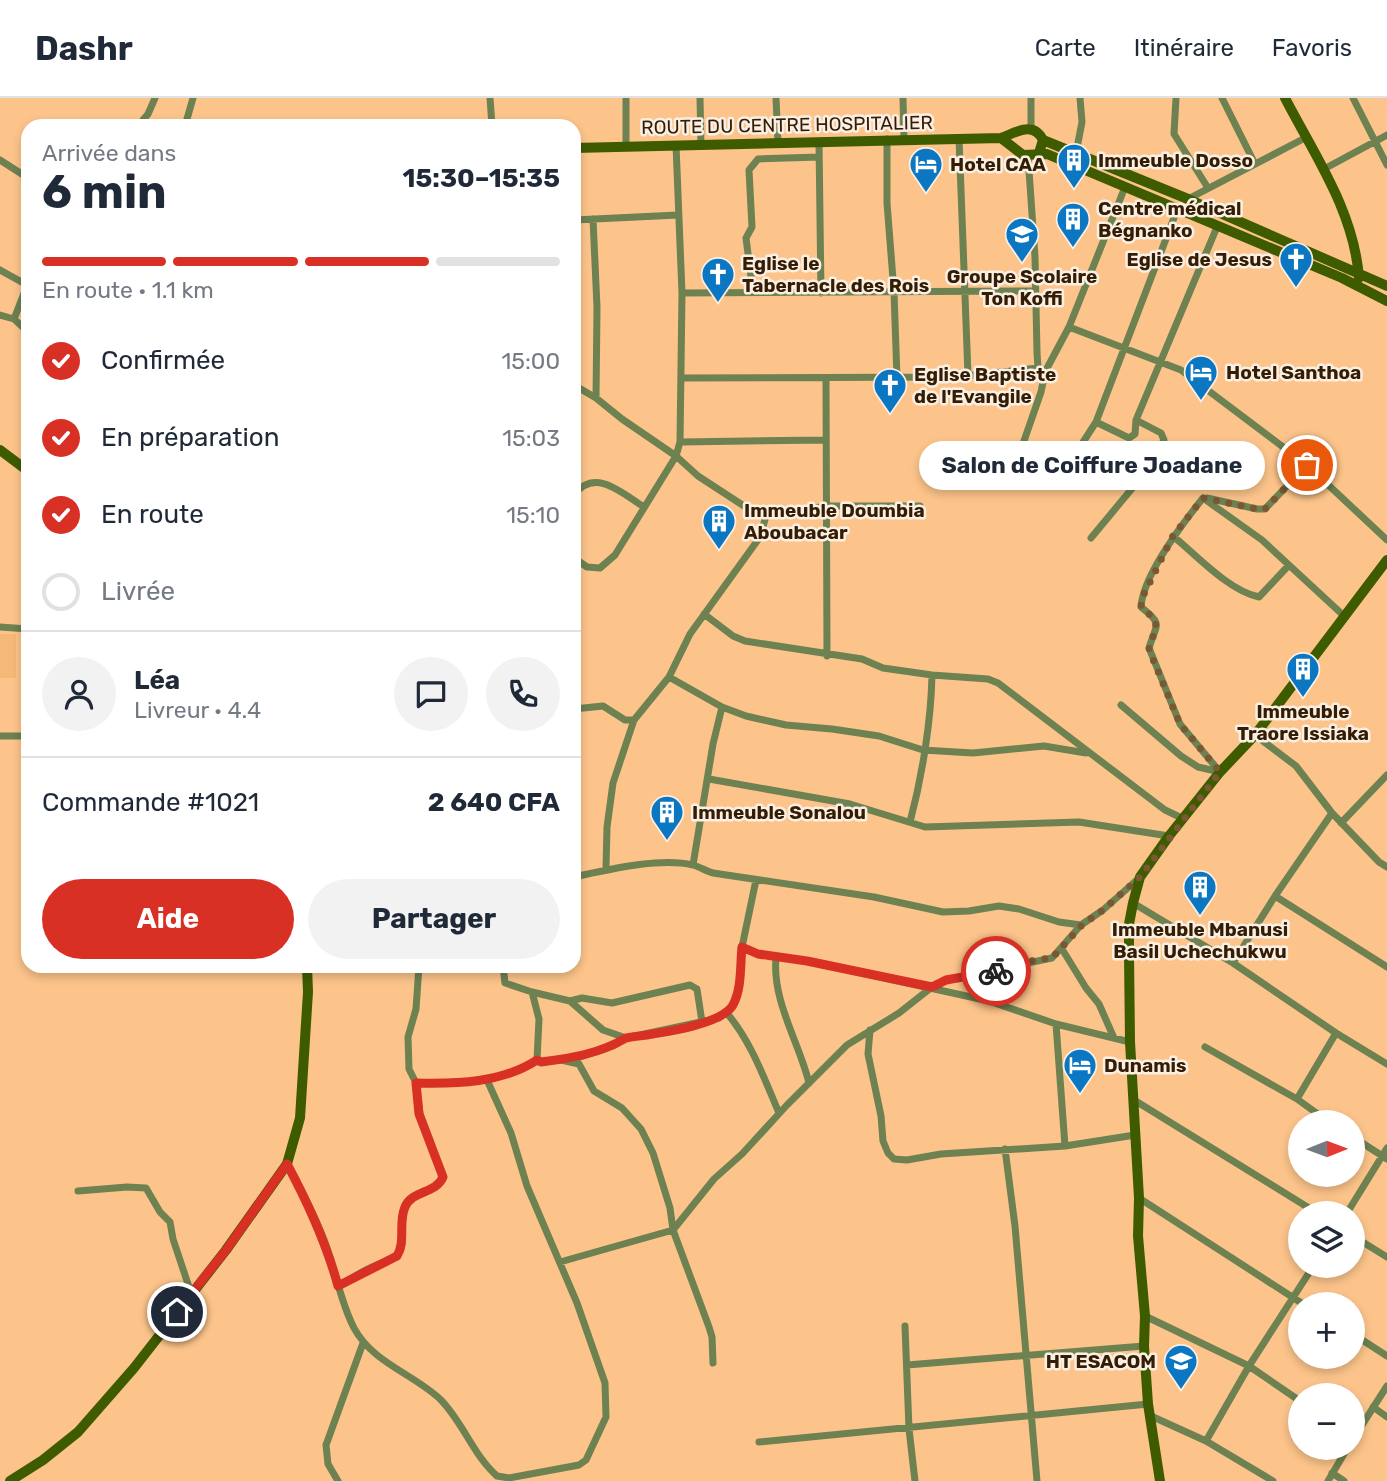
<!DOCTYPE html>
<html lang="fr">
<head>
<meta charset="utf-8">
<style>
  body { margin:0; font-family:Rubik,sans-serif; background:#f2f2f3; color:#1f2937; height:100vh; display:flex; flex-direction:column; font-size:26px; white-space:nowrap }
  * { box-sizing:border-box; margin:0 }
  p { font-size:23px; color:#747a83 }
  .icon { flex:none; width:38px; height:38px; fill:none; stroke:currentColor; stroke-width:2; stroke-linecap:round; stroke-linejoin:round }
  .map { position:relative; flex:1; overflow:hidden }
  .drawer { position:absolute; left:21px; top:21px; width:560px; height:854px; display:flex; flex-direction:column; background:#fff; border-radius:21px; box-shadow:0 4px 10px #0003 }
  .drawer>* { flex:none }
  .needle { width:46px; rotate:89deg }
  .controls { position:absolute; left:1288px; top:1012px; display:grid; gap:14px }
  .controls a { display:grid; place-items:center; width:77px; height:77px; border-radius:50%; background:#fff; box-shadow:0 4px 10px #0003; font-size:35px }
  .pin { position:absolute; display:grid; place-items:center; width:60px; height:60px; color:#fff; margin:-30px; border:4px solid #fff; border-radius:50%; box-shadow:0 2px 7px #0007 }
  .courier { position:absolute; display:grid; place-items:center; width:70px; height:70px; margin:-35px; border:5px solid #d93025; border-radius:50%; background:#fff; color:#222; box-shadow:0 2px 9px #0007 }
  .bubble { position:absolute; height:49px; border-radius:24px; background:#fff; box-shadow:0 4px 10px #0003; font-size:23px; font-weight:700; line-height:49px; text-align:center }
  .overview em { font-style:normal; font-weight:700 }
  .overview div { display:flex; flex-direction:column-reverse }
  .overview { display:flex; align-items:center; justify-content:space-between; height:119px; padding:0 21px }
  h1 { font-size:46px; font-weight:700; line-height:52px }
  .bar { display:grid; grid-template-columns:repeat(4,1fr); gap:10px 7px; align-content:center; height:84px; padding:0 21px }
  .bar i { height:9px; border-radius:5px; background:#e0e1e3 }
  .bar .selected { background:#d93025 }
  .bar p { grid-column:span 4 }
  .line { display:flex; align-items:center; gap:18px; padding:0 21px; border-top:2px solid #e0e1e3 }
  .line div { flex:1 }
  .round { display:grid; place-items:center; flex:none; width:74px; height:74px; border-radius:37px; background:#f2f2f3 }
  ol { padding:0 21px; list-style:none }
  li { display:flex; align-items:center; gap:21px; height:77px }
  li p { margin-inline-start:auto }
  li .icon { padding:7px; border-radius:50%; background:#d93025; color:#fff; stroke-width:4 }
  li:last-child { color:#747a83 }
  li i { width:38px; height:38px; border:4px solid #e0e1e3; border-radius:50% }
  .action { display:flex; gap:14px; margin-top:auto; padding:14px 21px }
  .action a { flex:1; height:80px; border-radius:42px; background:#d93025; color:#fff; font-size:28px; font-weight:700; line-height:80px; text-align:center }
  .action a+a { background:#f2f2f3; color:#1f2937 }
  header { display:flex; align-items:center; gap:42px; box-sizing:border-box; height:98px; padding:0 35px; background:#fff; border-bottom:2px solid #e0e1e3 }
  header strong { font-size:33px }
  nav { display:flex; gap:38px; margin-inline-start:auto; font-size:24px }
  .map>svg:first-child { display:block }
  .built { fill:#f5b877 }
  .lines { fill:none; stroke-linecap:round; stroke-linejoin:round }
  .street { stroke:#6d8151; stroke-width:7 }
  .secondary { stroke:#3e5b00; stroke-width:10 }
  .done { stroke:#795834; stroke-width:7; stroke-dasharray:0 12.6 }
  .route { stroke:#d93025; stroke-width:9 }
  .labels { text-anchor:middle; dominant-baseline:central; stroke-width:5; stroke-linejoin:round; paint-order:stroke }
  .street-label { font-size:19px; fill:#331e05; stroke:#fbefe4 }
  .poi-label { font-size:19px; font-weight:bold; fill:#331e05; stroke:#fbefe4; text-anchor:start }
</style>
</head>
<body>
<header>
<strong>Dashr</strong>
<nav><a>Carte</a><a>Itinéraire</a><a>Favoris</a></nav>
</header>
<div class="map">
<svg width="1387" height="1383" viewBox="0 0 1387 1383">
  <rect width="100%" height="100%" fill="#fcc48a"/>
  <path class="built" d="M0 536H16V580H0Z"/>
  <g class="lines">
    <path class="street" d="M490 0 492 28
      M700 0 701 47
      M776 0 778 45
      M903 0 904 41
      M1031 0V31
      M1176 0 1174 36 1208 90
      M1222 0 1255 66
      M1353 0 1387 67
      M138 28 148 16 155 0
      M185 28 193 0
      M959 40 968 277
      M887 41V105L894 194 897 280
      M819 44 821 195
      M626 48V0
      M1076 55 1082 24 1080 0
      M1028 58 1035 159 1037 255 1038 270 1042 272
      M0 62 28 80
      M1324 71 1387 37
      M1188 101 1305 40
      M593 121 597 209 596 300
      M574 122 678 117
      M0 172 27 187
      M753 194 746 140 752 129 749 72 758 61 819 59
      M682 195 1035 193
      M0 217 14 221 28 234
      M14 221 28 185
      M1069 229 1181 272 1307 367 1387 442
      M681 280 955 279 1038 270
      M826 281 827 558
      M574 287 596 300 622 321 676 358 698 378 747 410 766 418 826 408H920
      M1096 324 1129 340 1135 336 1136 322 1217 129
      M680 344 825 342
      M1078 352 1096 324 1177 112
      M1009 386 1041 294 1045 274 1069 229 1125 89
      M574 397C595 369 622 395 644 409
      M1203 400C1183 425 1143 478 1141 509 1164 527 1156 526 1149 550L1180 626 1220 674
      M1203 400 1262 442 1343 517
      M1207 400 1257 411H1265L1307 367
      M1173 438C1196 457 1229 493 1259 499L1289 467
      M1091 440 1149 370 1164 342 1161 335 1136 322
      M574 460 587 469 600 470 615 457 676 358 680 344 682 195 676 47
      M704 516 733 538 745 543 862 561 883 570 932 577 988 581 998 585 1165 712 1184 721
      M0 529 28 531
      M669 579 722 609 746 618 786 627 832 631 879 638 923 652 973 655 1044 648 1086 655
      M1121 607 1181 658 1198 669 1220 674
      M574 611 603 608 625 622H634
      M1255 637 1296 668 1332 715 1379 764 1387 769
      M0 638H28
      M709 681 850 706 925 729 1079 724 1169 738
      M1332 715 1275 798 1233 865 1336 935 1387 966
      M910 724C922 679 931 624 932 577
      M1341 725 1387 677
      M693 767 713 646 722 609
      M606 770 607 729 613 685 634 622 669 579 690 536 760 439 766 418
      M574 779C607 772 659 759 693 767 700 769 706 773 713 775L874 799 943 814 969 813 999 808 1019 811 1059 824 1081 827
      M1275 798 1387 869
      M1133 805 1233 865
      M742 849 758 856 807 863 989 903 1056 926 1130 944
      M1062 851 1086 890 1099 906 1114 940
      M776 860C772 903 799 944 809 985
      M503 868 505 885 532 894 539 921 537 962
      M532 894 570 903 603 932 626 940 719 920 732 909 739 892 742 849 756 782
      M570 903 582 900 612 905 690 887 697 891 702 924
      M726 914C751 943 764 980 779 1015
      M1056 926 1065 1048
      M870 932 868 956 881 1018 883 1043 888 1055 894 1061 907 1062 941 1056 1065 1048 1135 1037
      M1205 949 1297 1001 1329 1024
      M571 962 613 948 626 940
      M416 985C457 986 502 985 537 962L541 964 561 962 579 966 594 993 622 1010 641 1031 653 1055 670 1110 673 1132 709 1229 712 1239 713 1265
      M1297 1001 1336 935
      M1134 1002 1317 1115
      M1353 1039 1387 1061
      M1005 1051 1015 1128 1037 1383
      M287 1066C302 1094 318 1123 328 1153 337 1179 341 1205 354 1230 373 1265 412 1275 440 1301 463 1324 473 1357 497 1378L509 1380 579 1367 586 1362 606 1319 605 1285 577 1205 527 1088 511 1035 487 982
      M78 1093 127 1089 146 1090 160 1114 170 1124 173 1141 191 1195
      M1139 1100 1303 1206
      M1347 1115 1387 1050
      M1353 1138 1387 1159
      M560 1164 673 1132 714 1081 742 1056 787 1007 847 947 899 915 932 889 946 882 1052 860 1081 827 1103 812 1138 781
      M338 1188C350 1182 360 1174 372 1169 379 1165 391 1163 397 1157 409 1147 396 1118 408 1104 418 1093 437 1095 443 1078L420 1016 416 985 409 971 408 939 416 911 419 868
      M1145 1218 1249 1268 1300 1303
      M905 1228 909 1331 915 1383
      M1353 1236 1387 1258
      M907 1267 1144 1248
      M1373 1309 1387 1319
      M1151 1318 1206 1343 1273 1383
      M1353 1341 1387 1288
      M1206 1343 1249 1268 1314 1167
      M759 1344 1148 1306
      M1332 1375 1344 1383
      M338 1383 328 1366 326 1347 363 1245
      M1328 1383 1348 1349"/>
    <path class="secondary" d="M1285 0C1315 58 1354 113 1359 180
      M1001 40 1023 57 1047 56 1342 180 1387 203
      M1043 42 1188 101 1387 188
      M574 50 1001 40C1017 34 1033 23 1043 42L1039 55
      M0 352 28 373
      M10 1383 43 1362 78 1334 134 1270 226 1152 287 1066 300 1020 308 894 307 868
      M1160 1383 1148 1306 1144 1248 1145 1218 1138 1138 1139 1100 1130 944 1129 856V826L1133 805 1140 779 1169 738 1220 674 1255 637 1387 462"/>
  </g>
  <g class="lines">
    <path class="done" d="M996 873 1035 862 1052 860 1082 827 1103 812 1140 779 1220 674 1180 626 1152 559 1149 550C1156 527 1163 527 1141 509L1142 500 1173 438 1203 400 1257 411H1265L1307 367"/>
    <path class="route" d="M177 1214 226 1152 287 1066C308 1105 326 1144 338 1188L397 1158C406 1143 398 1125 405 1109 412 1092 436 1096 443 1079L419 1016 416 985C457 986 502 985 537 962L541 964C571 960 599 956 626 940 650 936 720 929 733 907 742 890 740 868 742 849L758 856 807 863 932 889 946 882 996 873"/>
  </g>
  <defs>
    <symbol id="building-pin" viewBox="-11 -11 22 30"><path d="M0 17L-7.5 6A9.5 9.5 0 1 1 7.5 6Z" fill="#0b77c2" stroke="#fbefe4"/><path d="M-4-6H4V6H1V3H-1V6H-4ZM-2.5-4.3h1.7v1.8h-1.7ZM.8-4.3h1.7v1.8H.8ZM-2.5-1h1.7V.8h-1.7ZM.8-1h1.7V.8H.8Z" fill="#fff"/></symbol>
    <symbol id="hotel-pin" viewBox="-11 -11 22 30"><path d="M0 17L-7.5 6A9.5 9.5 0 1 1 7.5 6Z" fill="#0b77c2" stroke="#fbefe4"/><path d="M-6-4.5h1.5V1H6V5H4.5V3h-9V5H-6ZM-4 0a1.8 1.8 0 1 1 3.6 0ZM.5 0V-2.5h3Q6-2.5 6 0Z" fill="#fff"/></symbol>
    <symbol id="school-pin" viewBox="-11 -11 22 30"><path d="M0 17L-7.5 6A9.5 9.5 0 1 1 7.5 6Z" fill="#0b77c2" stroke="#fbefe4"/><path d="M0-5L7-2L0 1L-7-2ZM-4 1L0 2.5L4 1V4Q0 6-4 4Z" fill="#fff"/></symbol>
    <symbol id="church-pin" viewBox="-11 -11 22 30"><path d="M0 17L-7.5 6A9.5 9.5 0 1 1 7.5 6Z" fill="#0b77c2" stroke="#fbefe4"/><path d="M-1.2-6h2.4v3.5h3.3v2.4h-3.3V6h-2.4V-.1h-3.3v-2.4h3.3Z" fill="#fff"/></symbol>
    <symbol id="university-pin" viewBox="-11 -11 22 30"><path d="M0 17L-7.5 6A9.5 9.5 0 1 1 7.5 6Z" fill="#0b77c2" stroke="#fbefe4"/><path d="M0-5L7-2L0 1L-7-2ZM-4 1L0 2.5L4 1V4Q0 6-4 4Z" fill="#fff"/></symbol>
  </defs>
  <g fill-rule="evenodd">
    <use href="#building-pin" x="1055" y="43" width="38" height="52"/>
    <use href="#hotel-pin" x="907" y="47" width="38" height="52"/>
    <use href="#building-pin" x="1054" y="102" width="38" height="52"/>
    <use href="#school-pin" x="1003" y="117" width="38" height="52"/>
    <use href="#church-pin" x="1277" y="142" width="38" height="52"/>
    <use href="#church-pin" x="699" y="157" width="38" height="52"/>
    <use href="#hotel-pin" x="1182" y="255" width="38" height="52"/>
    <use href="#church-pin" x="871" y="268" width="38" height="52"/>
    <use href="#building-pin" x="700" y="404" width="38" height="52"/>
    <use href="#building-pin" x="1284" y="552" width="38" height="52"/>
    <use href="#building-pin" x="648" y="695" width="38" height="52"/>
    <use href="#building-pin" x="1181" y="770" width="38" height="52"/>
    <use href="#hotel-pin" x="1061" y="948" width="38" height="52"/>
    <use href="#university-pin" x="1162" y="1244" width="38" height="52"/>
  </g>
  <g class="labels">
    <g class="street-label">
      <text transform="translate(787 27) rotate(-1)">ROUTE DU CENTRE HOSPITALIER</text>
    </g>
    <g class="poi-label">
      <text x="1098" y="62">Immeuble Dosso</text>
      <text x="950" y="66">Hotel CAA</text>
      <text x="1098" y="110">Centre médical<tspan x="1098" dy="22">Bégnanko</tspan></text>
      <text x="1272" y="161" text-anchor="end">Eglise de Jesus</text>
      <text x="742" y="165">Eglise le<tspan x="742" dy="22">Tabernacle des Rois</tspan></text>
      <text x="1022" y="178" text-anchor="middle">Groupe Scolaire<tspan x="1022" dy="22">Ton Koffi</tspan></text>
      <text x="1226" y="274">Hotel Santhoa</text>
      <text x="914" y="276">Eglise Baptiste<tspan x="914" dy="22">de l'Evangile</tspan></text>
      <text x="744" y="412">Immeuble Doumbia<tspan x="744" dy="22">Aboubacar</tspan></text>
      <text x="1303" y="613" text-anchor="middle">Immeuble<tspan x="1303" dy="22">Traore Issiaka</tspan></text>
      <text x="692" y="714">Immeuble Sonalou</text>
      <text x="1200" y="831" text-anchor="middle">Immeuble Mbanusi<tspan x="1200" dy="22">Basil Uchechukwu</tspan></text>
      <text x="1104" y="967">Dunamis</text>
      <text x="1156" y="1263" text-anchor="end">HT ESACOM</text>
    </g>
  </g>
</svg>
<div class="controls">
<a><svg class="needle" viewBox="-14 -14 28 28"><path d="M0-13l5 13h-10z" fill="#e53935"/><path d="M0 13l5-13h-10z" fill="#747a83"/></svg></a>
<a><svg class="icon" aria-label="layers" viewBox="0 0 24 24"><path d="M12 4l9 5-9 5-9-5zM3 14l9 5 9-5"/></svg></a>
<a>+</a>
<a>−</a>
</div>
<div class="pin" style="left:1307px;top:367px;background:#ea580c"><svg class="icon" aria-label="bag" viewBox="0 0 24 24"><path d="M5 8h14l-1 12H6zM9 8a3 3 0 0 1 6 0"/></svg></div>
<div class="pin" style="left:177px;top:1214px;background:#1f2937"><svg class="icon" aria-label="home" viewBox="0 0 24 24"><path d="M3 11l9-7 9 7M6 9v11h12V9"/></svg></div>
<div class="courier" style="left:996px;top:873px"><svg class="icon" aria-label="bike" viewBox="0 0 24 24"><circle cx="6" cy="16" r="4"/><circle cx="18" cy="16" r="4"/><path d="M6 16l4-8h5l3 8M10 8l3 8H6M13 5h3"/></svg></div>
<div class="bubble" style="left:919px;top:343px;width:346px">Salon de Coiffure Joadane</div>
<section class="drawer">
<div class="overview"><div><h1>6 min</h1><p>Arrivée dans</p></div><em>15:30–15:35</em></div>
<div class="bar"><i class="selected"></i><i class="selected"></i><i class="selected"></i><i></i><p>En route · 1.1 km</p></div>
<ol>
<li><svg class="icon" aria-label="check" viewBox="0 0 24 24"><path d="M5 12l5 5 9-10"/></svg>Confirmée<p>15:00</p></li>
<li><svg class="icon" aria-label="check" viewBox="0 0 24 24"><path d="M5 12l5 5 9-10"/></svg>En préparation<p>15:03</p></li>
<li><svg class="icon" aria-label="check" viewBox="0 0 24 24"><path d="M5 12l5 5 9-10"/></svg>En route<p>15:10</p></li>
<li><i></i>Livrée</li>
</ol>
<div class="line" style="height:126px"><a class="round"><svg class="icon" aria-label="person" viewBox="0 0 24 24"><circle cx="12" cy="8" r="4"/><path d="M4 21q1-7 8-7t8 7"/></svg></a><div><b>Léa</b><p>Livreur · 4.4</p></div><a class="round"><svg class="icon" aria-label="chat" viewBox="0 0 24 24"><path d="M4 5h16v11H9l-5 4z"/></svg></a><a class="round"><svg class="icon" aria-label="phone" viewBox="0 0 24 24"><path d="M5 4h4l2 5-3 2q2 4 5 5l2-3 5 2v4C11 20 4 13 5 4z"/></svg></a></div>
<div class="line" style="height:91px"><div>Commande #1021</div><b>2 640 CFA</b></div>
<div class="action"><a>Aide</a><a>Partager</a></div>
</section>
</div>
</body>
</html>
